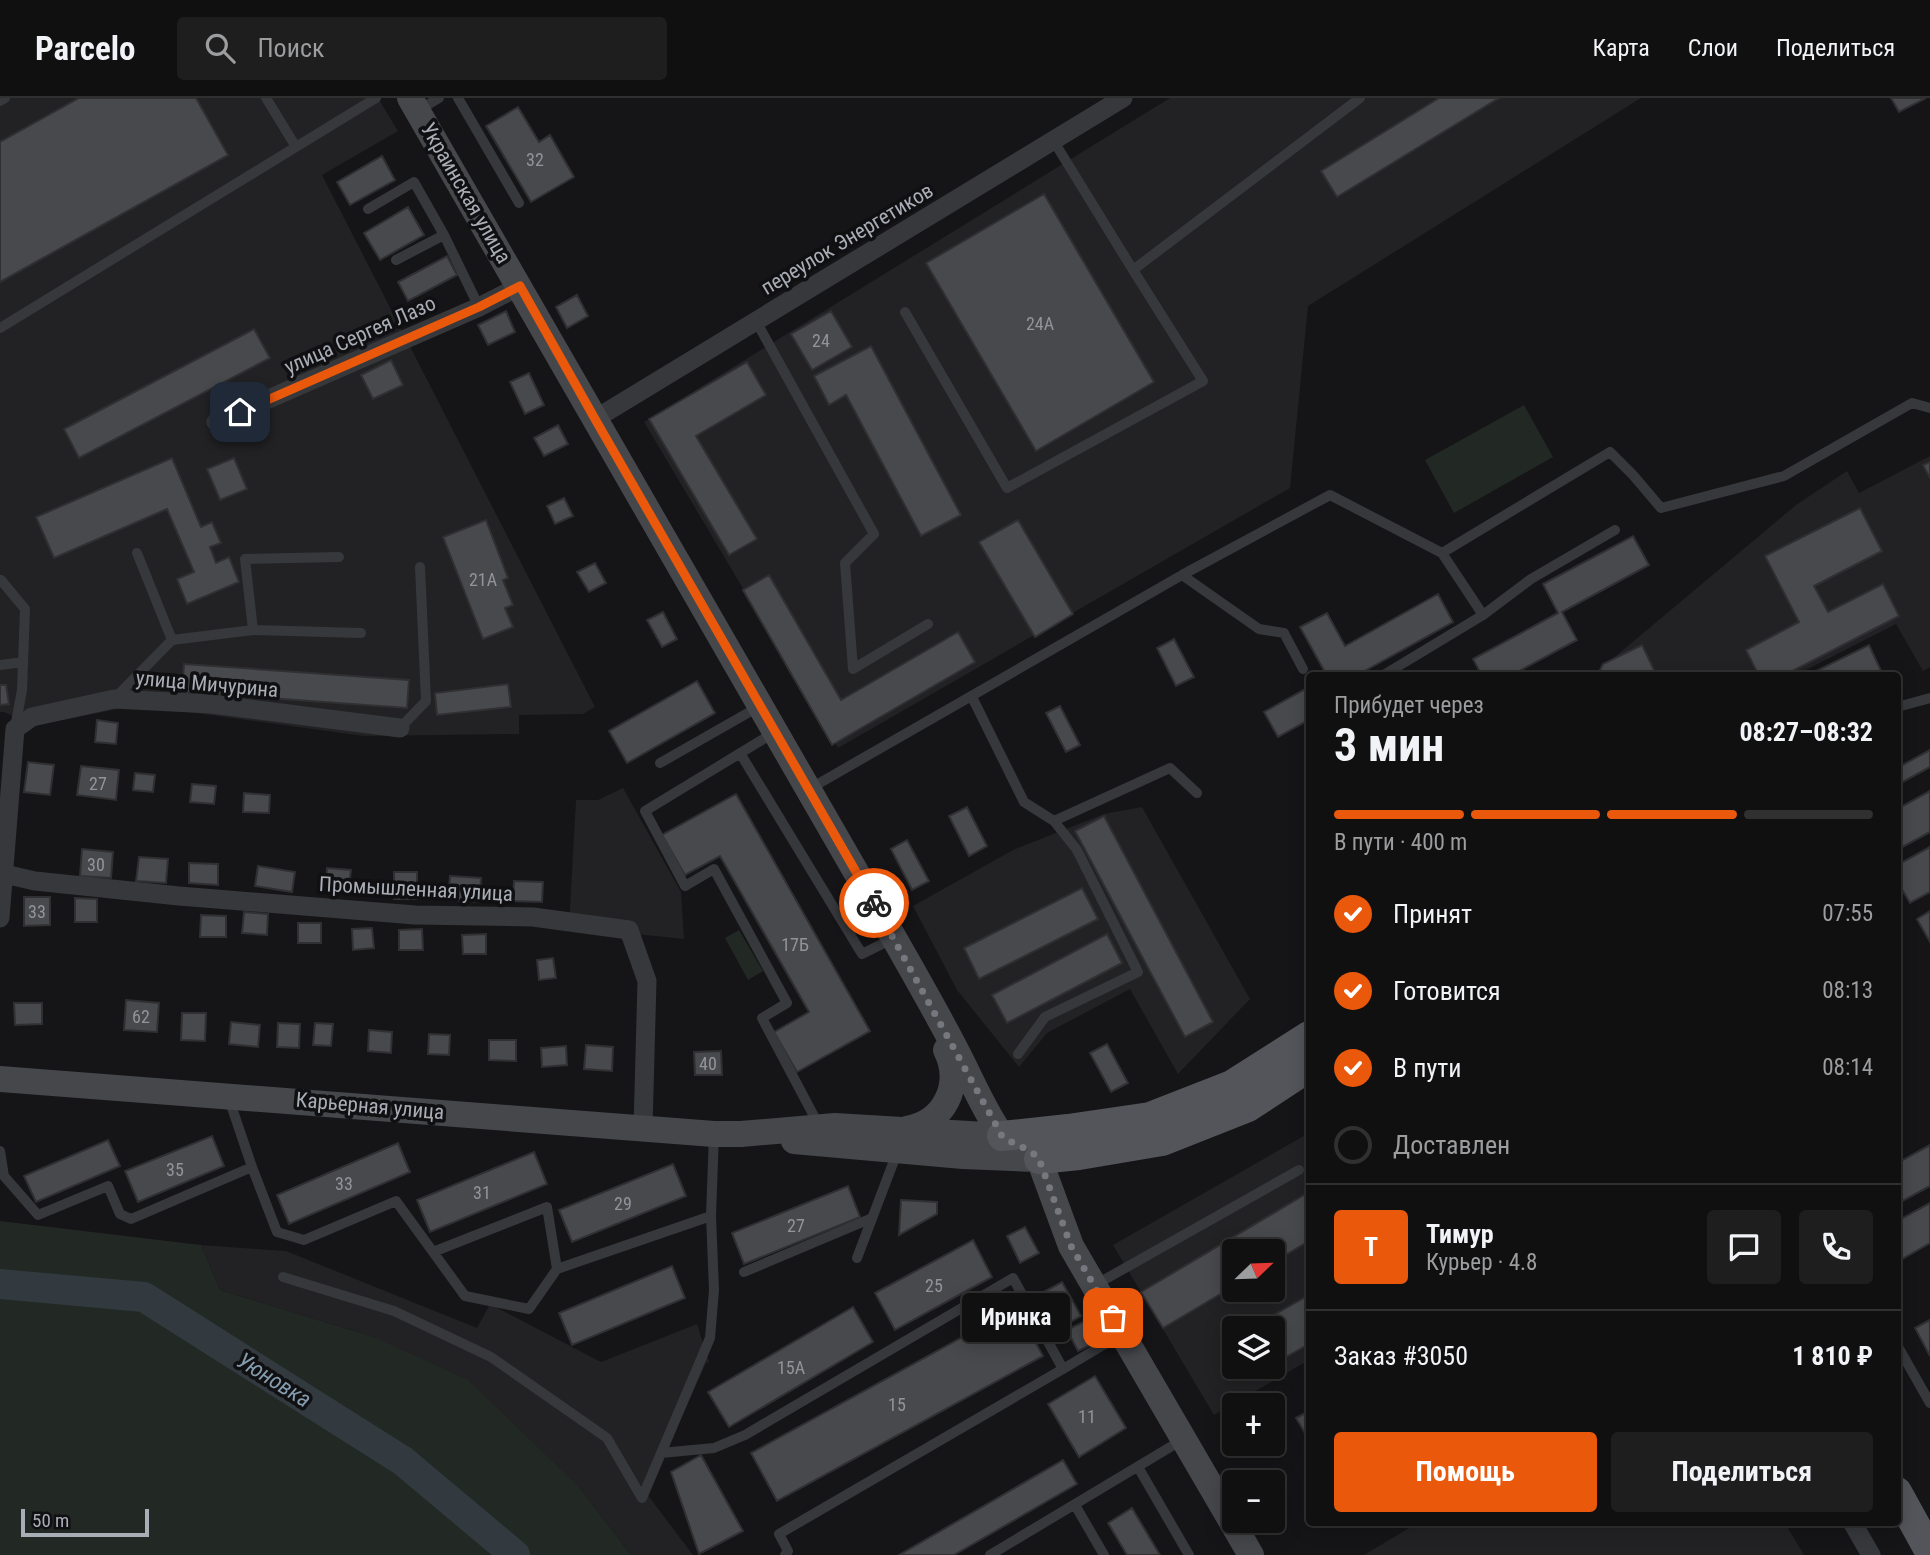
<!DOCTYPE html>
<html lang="ru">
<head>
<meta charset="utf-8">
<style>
  body { margin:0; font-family:"Roboto Condensed",sans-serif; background:#1e1e1f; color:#f1f3f6; height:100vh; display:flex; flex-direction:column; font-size:26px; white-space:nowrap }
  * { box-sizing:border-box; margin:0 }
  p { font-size:23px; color:#9c9d9f }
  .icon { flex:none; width:38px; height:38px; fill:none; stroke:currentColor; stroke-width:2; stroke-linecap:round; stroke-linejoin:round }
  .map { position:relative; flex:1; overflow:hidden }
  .details { position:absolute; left:1306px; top:574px; width:595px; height:854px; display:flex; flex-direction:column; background:#101011; border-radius:7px; box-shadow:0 4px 18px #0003,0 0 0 2px #303031 }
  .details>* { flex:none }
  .needle { width:46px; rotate:67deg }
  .buttons { position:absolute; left:1222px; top:1141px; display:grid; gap:14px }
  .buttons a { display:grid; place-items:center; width:63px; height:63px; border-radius:7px; background:#101011; box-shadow:0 4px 18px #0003,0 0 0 2px #303031; font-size:35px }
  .scale { position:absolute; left:21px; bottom:18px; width:128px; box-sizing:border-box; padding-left:7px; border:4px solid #a9adb6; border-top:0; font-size:19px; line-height:24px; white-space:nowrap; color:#a9adb6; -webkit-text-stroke:5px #101012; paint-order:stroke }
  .pin { position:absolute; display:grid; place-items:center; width:60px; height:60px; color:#fff; margin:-30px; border-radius:14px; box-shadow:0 4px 10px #0006 }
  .courier { position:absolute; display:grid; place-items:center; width:70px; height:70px; margin:-35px; border:5px solid #ea580c; border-radius:50%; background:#fff; color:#222; box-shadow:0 2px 9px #0007 }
  .bubble { position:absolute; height:49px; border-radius:7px; background:#101011; box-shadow:0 4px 18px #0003,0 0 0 2px #303031; font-size:23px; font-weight:700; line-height:49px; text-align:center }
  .headline em { font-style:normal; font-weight:700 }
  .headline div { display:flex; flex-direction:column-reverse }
  .headline { display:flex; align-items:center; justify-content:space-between; height:119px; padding:0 28px }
  h1 { font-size:46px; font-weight:700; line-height:52px }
  .bar { display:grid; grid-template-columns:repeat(4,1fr); gap:10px 7px; align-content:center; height:84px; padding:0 28px }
  .bar i { height:9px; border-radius:5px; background:#303031 }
  .bar .on { background:#ea580c }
  .bar p { grid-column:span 4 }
  .line { display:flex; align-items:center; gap:18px; padding:0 28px; border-top:2px solid #303031 }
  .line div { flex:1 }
  .round { display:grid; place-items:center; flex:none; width:74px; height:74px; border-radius:7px; background:#1e1e1f }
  ol { padding:0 28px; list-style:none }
  li { display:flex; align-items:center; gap:21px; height:77px }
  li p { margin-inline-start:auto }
  li .icon { padding:7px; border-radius:50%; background:#ea580c; color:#fff; stroke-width:4 }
  li:last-child { color:#9c9d9f }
  li i { width:38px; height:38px; border:4px solid #303031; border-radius:50% }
  .cta { display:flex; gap:14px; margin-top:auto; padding:14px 28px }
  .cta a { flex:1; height:80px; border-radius:7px; background:#ea580c; color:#fff; font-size:28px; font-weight:700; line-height:80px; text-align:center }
  .cta a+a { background:#1e1e1f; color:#f1f3f6 }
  header { display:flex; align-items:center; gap:42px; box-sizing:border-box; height:98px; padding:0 35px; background:#101011; border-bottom:2px solid #303031 }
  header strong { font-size:33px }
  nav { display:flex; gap:38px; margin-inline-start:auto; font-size:24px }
  .search { width:490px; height:63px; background:#1e1e1f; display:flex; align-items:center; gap:18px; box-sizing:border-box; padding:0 24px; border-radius:7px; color:#9c9d9f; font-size:26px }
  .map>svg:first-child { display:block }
  .built { fill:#222224; fill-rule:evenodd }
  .green { fill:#222823 }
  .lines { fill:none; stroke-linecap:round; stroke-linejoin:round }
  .river { stroke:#323a40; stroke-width:30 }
  .building { fill:#48494c; stroke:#303033; stroke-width:2 }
  .lane { stroke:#37383b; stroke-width:10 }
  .street { stroke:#37383b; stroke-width:19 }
  .secondary { stroke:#45474b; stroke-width:26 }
  .primary { stroke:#53555a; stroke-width:30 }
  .done { stroke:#75787e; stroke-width:7; stroke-dasharray:0 12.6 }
  .route { stroke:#ea580c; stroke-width:9 }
  .labels { text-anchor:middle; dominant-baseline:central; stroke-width:7; stroke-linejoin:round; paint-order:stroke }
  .number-label { font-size:18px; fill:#91949c }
  .street-label { font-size:21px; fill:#a9adb6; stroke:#101012 }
  .water-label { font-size:23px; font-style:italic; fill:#849bad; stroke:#101012 }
</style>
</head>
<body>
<header>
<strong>Parcelo</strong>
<div class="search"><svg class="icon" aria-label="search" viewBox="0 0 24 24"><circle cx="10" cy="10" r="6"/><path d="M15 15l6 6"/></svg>Поиск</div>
<nav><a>Карта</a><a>Слои</a><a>Поделиться</a></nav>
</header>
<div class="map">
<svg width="1930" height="1457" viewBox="0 0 1930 1457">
  <rect width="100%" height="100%" fill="#151517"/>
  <path class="built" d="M0 0H378L398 33 322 77 595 609 583 616 519 617V636L364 638 137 607 34 628 4 614H0Z
    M1170 0H1641L1308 208 1290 390 838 650 644 324Z
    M1930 358V569L1923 573 1896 526 1796 577 1592 578 1796 407 1847 373 1859 395Z
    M623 690 681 794 684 841 569 829 576 702H598Z
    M1142 709 1250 901 1178 976 1130 891 1047 935 1019 969 957 892 913 808 1013 752 1104 716Z
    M1309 1035V1262L1214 1317 1113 1147ZM1234 1153H1272V1192H1234ZM1234 1230H1272V1269H1234Z
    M201 1147 286 1153 477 1230 490 1206 601 1264 697 1226 709 1264 706 1265 647 1396 693 1457H631L581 1391 374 1239 220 1192Z
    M1419 1424 1785 1425 1804 1457H1364Z"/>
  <path class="green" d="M1524 307 1553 359 1454 415 1425 362Z
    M739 832 763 873 748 882 725 840Z
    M0 1123 201 1147 220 1192 374 1239 468 1282 581 1391 631 1457H0Z"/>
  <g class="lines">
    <path class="river" d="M0 1186 144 1199 403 1363 515 1457"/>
  </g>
  <path class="building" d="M79 0H196L228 57 0 184V44Z
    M1439 0H1499L1337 99 1321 73Z
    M1891 0H1926L1899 14Z
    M518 9 539 44 550 37 574 79 531 104 486 28Z
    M382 58 395 82 350 107 337 84Z
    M1044 96 1154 284 1036 353 926 165Z
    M408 109 424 137 380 162 364 135Z
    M447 158 457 177 408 203 398 184Z
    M577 197 588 218 567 230 556 209Z
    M506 213 515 234 488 247 478 227Z
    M831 213 852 249 812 272 791 236Z
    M254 231 270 260 79 360 64 331Z
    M871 248 961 417 921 438 846 297 829 307 814 278Z
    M391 262 403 287 373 301 361 277Z
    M747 264 766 297 696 338 757 441 729 457 649 321Z
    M529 275 544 307 525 316 510 284Z
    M558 327 568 346 544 358 534 340Z
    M172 360 201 429 212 424 221 445 210 449 216 465 229 459 239 484 187 506 177 481 194 474 167 411 54 460 36 419Z
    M234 360 247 391 220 402 207 371Z
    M1930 364V380L1923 367Z
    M564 400 573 418 555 426 547 408Z
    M1860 410 1882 453 1814 488 1828 514 1883 486 1899 518 1783 578H1759L1746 552 1799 524 1765 458Z
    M486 422 508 480 503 482 513 507 505 510 513 529 483 541 443 439Z
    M1018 422 1073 516 1035 539 979 444Z
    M1633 438 1649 467 1562 514 1577 542 1510 578H1482L1473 561 1558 515 1543 486Z
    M595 465 606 485 589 494 577 474Z
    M769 477 841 602 958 534 975 564 832 647 743 492Z
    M1438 496 1453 524 1361 575 1363 578H1327L1300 529 1327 515 1345 548Z
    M663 514 677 541 662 549 647 522Z
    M1174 541 1194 579 1176 588 1157 550Z
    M1642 547 1657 578H1597L1603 566Z
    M1869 547 1883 577 1820 578 1818 572Z
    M184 566 409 582 407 610 182 594Z
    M697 583 715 615 627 665 609 633Z
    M508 586 511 609 437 617 435 595Z
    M0 587H6L9 606 0 607Z
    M1309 589V622L1278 639 1264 614Z
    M1060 608 1080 647 1066 654 1046 615Z
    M97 622 118 625 116 646 95 644Z
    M1930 652V669L1897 687V670Z
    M28 664 54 667 50 697 24 694Z
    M81 668 119 672 116 702 77 697Z
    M135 675 155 677 153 694 133 692Z
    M192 686 216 688 214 706 190 704Z
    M1930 693V734L1897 752V711Z
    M244 695 270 697 269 715 243 714Z
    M736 696 870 933 797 974 774 934 809 914 720 758 685 777 662 737Z
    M967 709 987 748 969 758 949 718Z
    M1104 718 1213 924 1185 939 1075 733Z
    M907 742 929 783 912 792 891 751Z
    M1930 749V794L1910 805 1897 783V767Z
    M82 751 113 754 111 780 80 778Z
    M139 759 168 761 166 785 136 783Z
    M189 765 218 766V787L189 785Z
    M258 768 295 774 292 794 255 788Z
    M327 770 351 772 348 796 325 793Z
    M394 774H417V801H394Z
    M450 778 481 780 480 804 448 802Z
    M514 783 543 784 542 804 513 803Z
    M1082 790 1098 821 979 881 964 850Z
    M24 799H50V827L24 828Z
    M75 800 97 801V824H75Z
    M1930 813V844L1917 821Z
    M244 814 268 816 267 837 242 835Z
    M201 817 226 818V839H200Z
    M298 825H321V845H298Z
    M372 830 374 850 353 852 352 831Z
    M422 831 423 852H399V832Z
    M486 836V856H463L462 837Z
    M1107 836 1122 865 1007 925 992 897Z
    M553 860 556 880 539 882 537 862Z
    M126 902 159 905 157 934 124 932Z
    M14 905H42V926L15 927Z
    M182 915H206L205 943 181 942Z
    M231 924 260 927 258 949 229 946Z
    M278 925 300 926 299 950 277 949Z
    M315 925 333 926 331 948 313 947Z
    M369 932 392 934 391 955 368 953Z
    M429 936 450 937 449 957 428 956Z
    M489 942H516V963L489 962Z
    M1107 946 1128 985 1111 994 1090 955Z
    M586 947 613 949 612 973 584 971Z
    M566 948 567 967 542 969 541 950Z
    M721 953 722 977H695L694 954Z
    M212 1038 224 1068 138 1104 125 1073Z
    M108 1042 120 1068 36 1104 24 1078Z
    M398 1045 410 1074 289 1126 277 1097Z
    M1930 1047V1088L1897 1106V1065Z
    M534 1054 547 1086 430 1134 417 1102Z
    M673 1066 686 1098 572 1144 559 1112Z
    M848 1088 860 1119 744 1166 732 1135Z
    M1309 1094V1143L1272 1165V1153H1234V1188L1163 1230 1141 1194Z
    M901 1102 937 1104V1116L899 1137Z
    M1930 1105V1145L1897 1164V1123Z
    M1025 1129 1039 1155 1020 1165 1007 1138Z
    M973 1142 992 1179 895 1232 875 1195Z
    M672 1168 685 1200 572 1247 559 1215Z
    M1062 1184 1081 1218 1063 1228 1058 1220 1047 1215 1036 1198Z
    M1309 1197V1246L1277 1264 1272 1256V1230H1257L1256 1227Z
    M853 1209 873 1244 729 1329 708 1294Z
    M1017 1209 1043 1258 777 1403 751 1355Z
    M1930 1222V1258L1915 1230Z
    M1085 1223 1097 1244 1078 1253 1067 1232Z
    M1095 1278 1126 1330 1079 1359 1048 1306Z
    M1309 1313V1342L1296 1320Z
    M701 1357 743 1433 699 1456 671 1374Z
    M1063 1362 1077 1386 954 1457H899Z
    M1132 1410 1160 1457H1127L1108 1425Z"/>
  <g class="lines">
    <path class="lane" d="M266 0 296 49
      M458 0 519 105
      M0 3 5 0
      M419 12 439 0
      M1053 42 1133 172 1360 0
      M368 111 414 84 444 137 479 209
      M396 162 444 137
      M905 214 1007 390 1203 283 1133 172
      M756 223 874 436 845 465 853 571 928 526
      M0 230 376 0
      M137 455 172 542
      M1442 455 1610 354 1633 377 1661 410 1784 378 1912 305 1930 310
      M1182 477 1259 531 1284 535 1303 571
      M1 482 25 511 22 592 15 630
      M253 532 245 461 339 459
      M172 542 253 532 361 535
      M0 567 23 564
      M1382 578 1483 517 1531 481 1615 432
      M972 599 1024 704 1054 723 1077 752 1138 874 1045 919 1018 956
      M114 601 172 542
      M1897 609 1930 600
      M400 630 426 603 420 469
      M775 634 645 713 685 788 714 771 787 905 762 920 815 1020
      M740 655 862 856 894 840
      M660 665 760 608
      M811 690 1182 477 1330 397 1442 455 1483 517
      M1054 723 1170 670 1197 695
      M0 1053 4 1078 38 1117 108 1088 120 1116 131 1121 252 1069 229 1001
      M252 1069 277 1134 304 1142 396 1103 465 1198 529 1211 557 1171
      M433 1154 547 1109 557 1171 711 1118
      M857 1160 895 1060
      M744 1174 872 1120
      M283 1179 394 1213 491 1259 607 1340 642 1400
      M1095 1187 1299 1072
      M1897 1247 1930 1305
      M661 1355 714 1350 745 1337 1013 1180 1063 1271 1120 1237
      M1138 1369 1189 1457
      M642 1400 710 1240 714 1192 711 1118 714 1036
      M1075 1407 1104 1457
      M785 1457 788 1453 779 1436 1063 1271
      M990 1457 1182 1342"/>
    <path class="street" d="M595 321 1123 0
      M216 324 479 209 520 188
      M0 775 35 783 179 798 415 817 533 819 629 832 647 883 643 1030
      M0 820 15 631 32 619 114 601 211 606 400 630
      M1852 1424 1871 1457"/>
    <path class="secondary" d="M410 0 894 840C915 877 937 915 957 954 971 981 983 1010 1000 1035 1011 1051 1027 1046 1039 1061L1071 1148 1251 1457
      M0 981 714 1036H741L835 1028 1002 1038
      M906 1031C945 1025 963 986 946 952
      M794 1043 963 1058 1035 1061"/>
    <path class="primary" d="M1002 1038 1068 1031 1150 1019 1232 987 1309 938
      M1039 1061 1079 1057 1162 1043 1248 1009 1309 969
      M1897 1394 1930 1454"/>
  </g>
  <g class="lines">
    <path class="done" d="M874 805 1002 1038C1015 1048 1029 1049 1039 1061L1071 1148 1113 1220"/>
    <path class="route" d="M240 314 479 209 520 188 595 321 874 805"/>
  </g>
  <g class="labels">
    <g class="number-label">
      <text x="535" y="61">32</text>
      <text x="1040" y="225">24А</text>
      <text x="821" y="242">24</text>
      <text x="483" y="481">21А</text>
      <text x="98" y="685">27</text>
      <text x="96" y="766">30</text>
      <text x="37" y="813">33</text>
      <text x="795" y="846">17Б</text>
      <text x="141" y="918">62</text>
      <text x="708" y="965">40</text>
      <text x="175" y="1071">35</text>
      <text x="344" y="1085">33</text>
      <text x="482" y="1094">31</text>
      <text x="623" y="1105">29</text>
      <text x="796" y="1127">27</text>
      <text x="934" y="1187">25</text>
      <text x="791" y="1269">15А</text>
      <text x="897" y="1306">15</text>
      <text x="1087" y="1318">11</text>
    </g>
    <g class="street-label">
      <text transform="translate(466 95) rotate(60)">Украинская улица</text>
      <text transform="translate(847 141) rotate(-31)">переулок Энергетиков</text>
      <text transform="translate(360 237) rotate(-24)">улица Сергея Лазо</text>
      <text transform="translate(207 586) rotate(5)">улица Мичурина</text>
      <text transform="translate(416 791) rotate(3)">Промышленная улица</text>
      <text transform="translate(370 1008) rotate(5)">Карьерная улица</text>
    </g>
    <g class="water-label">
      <text transform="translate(274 1282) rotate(32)">Уюновка</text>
    </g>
  </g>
</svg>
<div class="buttons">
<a><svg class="needle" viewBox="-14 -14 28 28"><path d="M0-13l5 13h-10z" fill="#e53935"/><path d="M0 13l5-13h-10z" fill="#9c9d9f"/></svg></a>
<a><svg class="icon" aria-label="layers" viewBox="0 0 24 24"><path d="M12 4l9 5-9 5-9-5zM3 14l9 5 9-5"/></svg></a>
<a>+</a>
<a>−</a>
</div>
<div class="scale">50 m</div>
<div class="pin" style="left:1113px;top:1220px;background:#ea580c"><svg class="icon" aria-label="bag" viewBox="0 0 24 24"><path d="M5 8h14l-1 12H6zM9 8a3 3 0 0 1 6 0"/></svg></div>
<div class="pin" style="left:240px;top:314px;background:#1f2937"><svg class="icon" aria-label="home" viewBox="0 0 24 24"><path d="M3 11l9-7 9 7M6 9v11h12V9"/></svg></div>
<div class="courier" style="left:874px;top:805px"><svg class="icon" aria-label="bike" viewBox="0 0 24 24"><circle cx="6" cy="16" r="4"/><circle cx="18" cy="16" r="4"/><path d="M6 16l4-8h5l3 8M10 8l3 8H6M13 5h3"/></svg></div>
<div class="bubble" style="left:962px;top:1195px;width:108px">Иринка</div>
<section class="details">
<div class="headline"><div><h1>3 мин</h1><p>Прибудет через</p></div><em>08:27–08:32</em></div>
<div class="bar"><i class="on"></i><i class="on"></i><i class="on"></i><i></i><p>В пути · 400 m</p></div>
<ol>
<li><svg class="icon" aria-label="check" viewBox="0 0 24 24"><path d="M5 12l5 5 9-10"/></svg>Принят<p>07:55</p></li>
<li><svg class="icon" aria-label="check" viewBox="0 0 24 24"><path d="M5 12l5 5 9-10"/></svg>Готовится<p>08:13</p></li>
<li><svg class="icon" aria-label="check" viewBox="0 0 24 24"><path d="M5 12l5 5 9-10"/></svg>В пути<p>08:14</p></li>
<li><i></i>Доставлен</li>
</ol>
<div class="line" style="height:126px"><b class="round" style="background:#ea580c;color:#fff">Т</b><div><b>Тимур</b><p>Курьер · 4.8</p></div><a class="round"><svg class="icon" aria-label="chat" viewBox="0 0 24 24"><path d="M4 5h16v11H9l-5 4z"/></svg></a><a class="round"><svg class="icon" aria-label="phone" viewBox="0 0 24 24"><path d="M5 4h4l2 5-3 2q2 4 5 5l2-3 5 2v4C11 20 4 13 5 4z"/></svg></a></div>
<div class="line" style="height:91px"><div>Заказ #3050</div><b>1 810 ₽</b></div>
<div class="cta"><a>Помощь</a><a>Поделиться</a></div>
</section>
</div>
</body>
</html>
